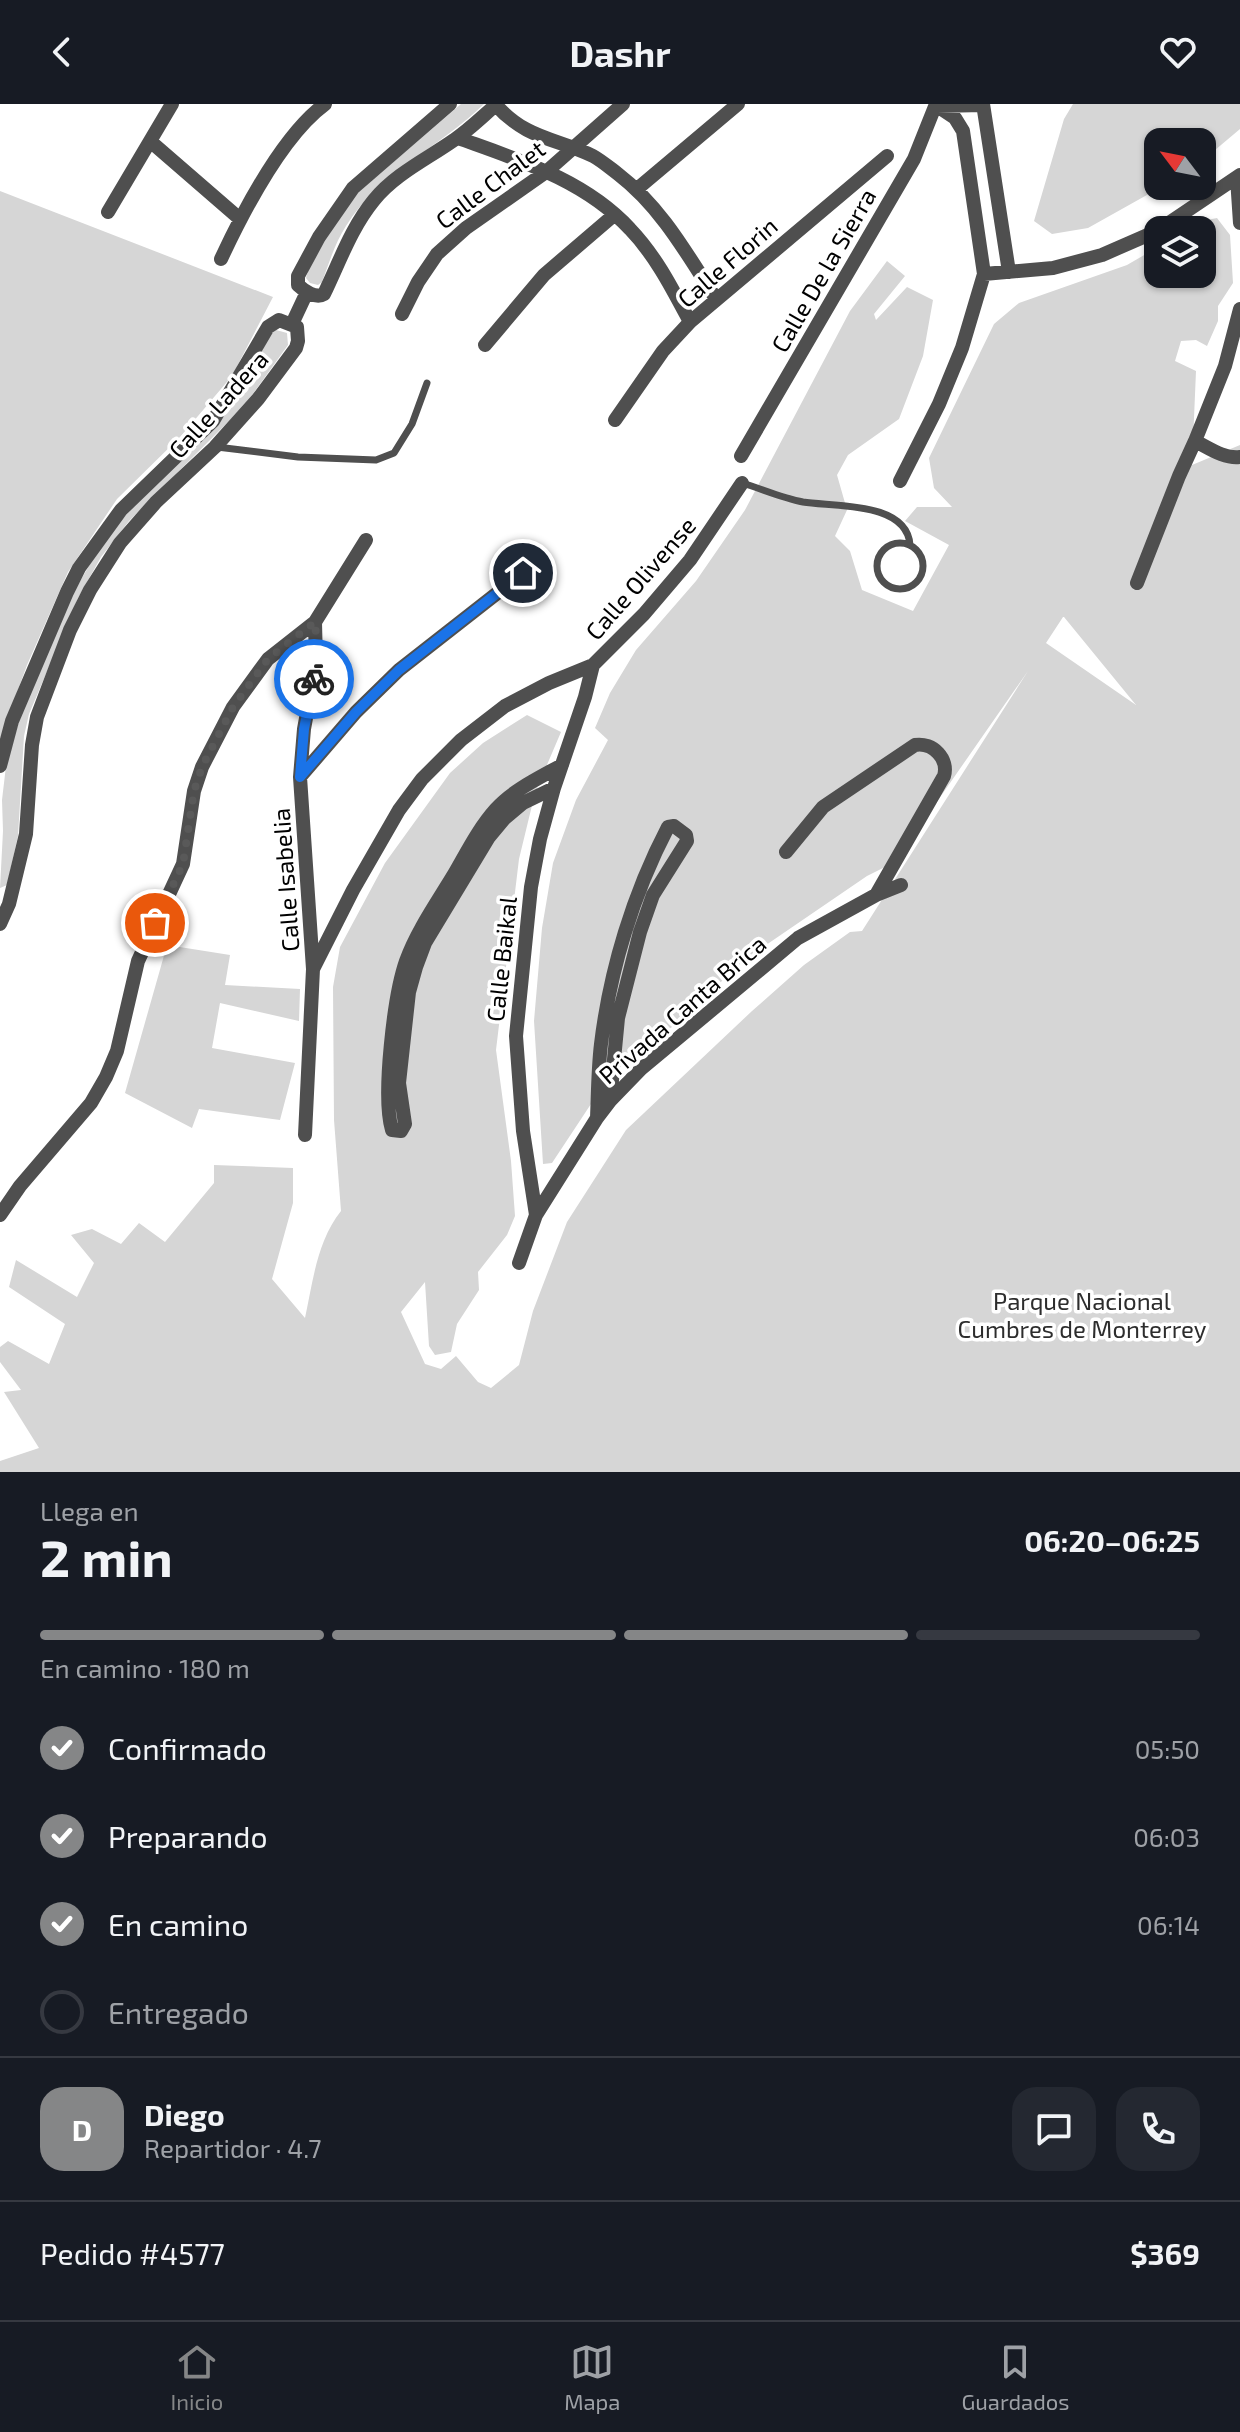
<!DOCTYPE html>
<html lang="es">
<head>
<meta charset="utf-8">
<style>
  body { margin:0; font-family:"Exo 2",sans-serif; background:#242831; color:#f1f3f6; height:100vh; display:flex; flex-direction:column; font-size:30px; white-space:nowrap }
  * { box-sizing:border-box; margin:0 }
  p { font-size:26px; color:#9ea1a6 }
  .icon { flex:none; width:44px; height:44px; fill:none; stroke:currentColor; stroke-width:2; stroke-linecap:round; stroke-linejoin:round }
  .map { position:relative; height:1368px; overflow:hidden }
  .drawer { display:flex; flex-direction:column; background:#171b24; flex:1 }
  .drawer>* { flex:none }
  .needle { width:52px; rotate:302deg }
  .controls { position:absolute; left:1144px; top:24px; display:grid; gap:16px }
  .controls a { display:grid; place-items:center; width:72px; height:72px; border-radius:16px; background:#171b24; box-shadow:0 2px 6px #0004; font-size:40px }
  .pin { position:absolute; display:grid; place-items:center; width:68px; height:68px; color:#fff; margin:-34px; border:4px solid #fff; border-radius:50%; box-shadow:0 2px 8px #0007 }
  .courier { position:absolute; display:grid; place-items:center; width:80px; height:80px; margin:-40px; border:6px solid #1a73e8; border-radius:50%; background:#fff; color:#222; box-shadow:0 2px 10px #0007 }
  .overview em { font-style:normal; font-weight:700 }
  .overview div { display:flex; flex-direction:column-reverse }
  .overview { display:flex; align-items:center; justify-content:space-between; height:136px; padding:0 40px }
  h1 { font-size:52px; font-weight:700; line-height:60px }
  .bar { display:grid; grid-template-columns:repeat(4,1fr); gap:12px 8px; align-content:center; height:96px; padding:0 40px }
  .bar i { height:10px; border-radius:6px; background:#363941 }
  .bar .selected { background:#858687 }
  .bar p { grid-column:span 4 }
  .line { display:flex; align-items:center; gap:20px; padding:0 40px; border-top:2px solid #363941 }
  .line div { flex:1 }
  .round { display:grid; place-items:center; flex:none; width:84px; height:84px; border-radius:24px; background:#242831 }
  ol { padding:0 40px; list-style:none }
  li { display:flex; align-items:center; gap:24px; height:88px }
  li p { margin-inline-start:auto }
  li .icon { padding:8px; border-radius:50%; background:#858687; color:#fff; stroke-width:4 }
  li:last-child { color:#9ea1a6 }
  li i { width:44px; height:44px; border:4px solid #363941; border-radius:50% }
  header { display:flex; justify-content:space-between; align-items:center; height:104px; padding:0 40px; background:#171b24; font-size:36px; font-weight:700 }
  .menu { display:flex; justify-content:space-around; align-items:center; height:112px; border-top:2px solid #363941; background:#171b24; font-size:22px; color:#9ea1a6 }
  .menu a { display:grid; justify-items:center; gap:4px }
  .menu .selected { color:#858687 }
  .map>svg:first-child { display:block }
  .green { fill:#d6d6d6; fill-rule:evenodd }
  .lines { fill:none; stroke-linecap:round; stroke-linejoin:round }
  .service { stroke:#4f4f4f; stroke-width:7 }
  .minor { stroke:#4f4f4f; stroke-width:14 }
  .done { stroke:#595959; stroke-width:8; stroke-dasharray:0 14.4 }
  .route { stroke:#1a73e8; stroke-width:10 }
  .labels { text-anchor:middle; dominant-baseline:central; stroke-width:7; stroke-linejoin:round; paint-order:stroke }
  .street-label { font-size:24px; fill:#000; stroke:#fff }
  .park-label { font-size:24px; fill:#2d2d2d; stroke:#fff }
</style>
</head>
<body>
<header><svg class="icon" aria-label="back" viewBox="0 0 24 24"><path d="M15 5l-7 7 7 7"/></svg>Dashr<svg class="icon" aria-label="heart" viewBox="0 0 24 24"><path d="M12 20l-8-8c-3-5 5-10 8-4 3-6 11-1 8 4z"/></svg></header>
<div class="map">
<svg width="1240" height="1368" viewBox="0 0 1240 1368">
  <rect width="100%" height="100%" fill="#fff"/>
  <path class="green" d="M461 0H484C441 43 379 68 346 122 335 139 329 159 322 178L318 181 310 179 306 174C311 154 343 105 357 89Z
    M1073 0H1240V25L1202 57V38H1158V82H1163L1088 124 1052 130 1034 117 1064 15Z
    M0 87 273 193 232 272 181 332 117 395 68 468 27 561 0 635Z
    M1217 114 1230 131 1233 179 1218 202V217L1207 242 1196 236 1181 237 1175 257 1196 267 1192 361 1240 341V1368H0V1357L39 1344 4 1288 21 1286 0 1258V1243L8 1237 49 1260 65 1220 9 1183 16 1156 77 1193 94 1159 71 1131 92 1125 121 1140 139 1119 165 1138 214 1079V1061L293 1064V1099L272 1175 305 1214C313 1177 317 1137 341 1107L334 1016 333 883 340 843 385 759 450 669 483 639 527 611 561 628 535 689 519 755 496 946 511 1057 515 1112 507 1131 478 1168 479 1186 457 1220 451 1248 435 1251 429 1242 425 1178 401 1208 425 1260 441 1265 456 1252 478 1278 491 1284 519 1261 533 1207 567 1118 626 1026 752 907 804 861 850 828 862 827 1028 567 895 758 867 772 747 854 672 923 620 956 552 1059 543 1060 534 917 542 824 553 759 576 696 608 636 595 624 610 589 636 546 696 477 745 406 850 207 887 157 905 172 874 210 876 216 907 183 933 196 923 252 899 315 848 351 837 371 847 406 835 432 850 447 862 486 913 507 949 441 905 417 917 403H952L934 384 929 354 994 220 1019 199 1127 161 1158 143V170H1202V126H1189L1207 116ZM1063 513H1064L1136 601 1046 539Z
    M276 226 287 229 288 241 252 291 229 317 129 417 101 453 78 494 29 610 24 632 18 732 7 781 0 784 3 727 2 696 6 662 19 617 72 491 96 450 123 414 224 312 243 284 271 229Z
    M167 841 230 851 225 881 300 885 299 917 220 899 212 944 295 959 280 1016 199 1005 192 1024 125 989Z"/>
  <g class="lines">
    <path class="service" d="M217 343 298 353 376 356 394 349 412 320 427 279
      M742 379C762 385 782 394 803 398 833 403 907 397 910 441
      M877 462a23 23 0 1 1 46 0a23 23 0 1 1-46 0Z"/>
    <path class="minor" d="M450 0 353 84 319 133 298 172V181C304 187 316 195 324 190 340 157 351 124 374 96 395 70 427 55 454 36 469 26 483 12 497 0
      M983 0 1009 168
      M496 1C526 35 555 34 593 52 602 57 610 64 618 70 661 103 687 150 716 195
      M937 2 983 1
      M458 34C519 56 585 76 630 125 656 152 673 186 690 218
      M150 37 240 115
      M1237 74 1240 119
      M637 85 738 0
      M108 108 172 0
      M221 155C243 108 283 31 325 0
      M984 170 1053 164 1102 151 1157 127 1240 71
      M1240 205 1225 262 1195 337C1209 344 1224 355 1240 353
      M402 210 418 178 437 150 466 124 546 68 623 0
      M292 220 307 188
      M485 241 544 171 614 111
      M615 316 663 247 690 218 887 52
      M741 352 914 55 936 0
      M900 377 939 300 962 244 984 170 963 27 955 14 937 2
      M1137 479 1179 372 1195 337
      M0 662 12 617 67 488 79 464 121 406 213 317 268 223 279 216 297 223 298 237 296 244 258 295 215 343 156 398 120 439 90 486 70 526 37 613 32 641 26 730 9 800 0 820
      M300 673 356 608 399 566 523 469
      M554 684 523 699 504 715 489 733 425 839 416 863 409 888 399 979 405 1020 401 1027 392 1026C382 993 394 891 406 857 417 827 436 800 453 772 466 750 478 725 496 705 513 686 539 674 562 661
      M786 748 823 703 915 641C933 638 949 655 944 672L876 791
      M313 865 353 786 399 706 422 675 461 636 505 602 549 579 593 561 644 510 690 456 742 379
      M597 1014C598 990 598 965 601 940 610 866 633 790 668 723L674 722 686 731 687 737 653 791 640 828 618 914 610 997
      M305 1031 313 865 300 673 304 625 316 560 315 518
      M0 1111 20 1082 91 999 106 973 117 947 138 857 183 760 194 687 202 663 233 603 268 555 315 518 366 436
      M536 1111 597 1014 610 997 641 965 798 834 876 791 901 781
      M519 1159 536 1111 523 1027 516 932 531 783 540 735 554 684 585 593 593 561"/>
  </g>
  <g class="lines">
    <path class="done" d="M155 819 183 760 194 687 202 663 233 603 268 555 315 518 317 544 314 575"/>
    <path class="route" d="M314 575 304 625 300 673 356 608 399 566 523 469"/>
  </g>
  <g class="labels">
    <g class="street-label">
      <text transform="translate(490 80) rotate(-37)">Calle Chalet</text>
      <text transform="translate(727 158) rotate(-41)">Calle Florin</text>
      <text transform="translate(823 166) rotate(-60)">Calle De la Sierra</text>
      <text transform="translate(218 300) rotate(-48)">Calle Ladera</text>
      <text transform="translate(640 474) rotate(-49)">Calle Olivense</text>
      <text transform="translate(285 776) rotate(-94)">Calle Isabelia</text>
      <text transform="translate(501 855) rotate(-84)">Calle Baikal</text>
      <text transform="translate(682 905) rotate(-41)">Privada Canta Brica</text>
    </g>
    <g class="park-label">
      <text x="1082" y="1196">Parque Nacional<tspan x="1082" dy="28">Cumbres de Monterrey</tspan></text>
    </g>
  </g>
</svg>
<div class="controls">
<a><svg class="needle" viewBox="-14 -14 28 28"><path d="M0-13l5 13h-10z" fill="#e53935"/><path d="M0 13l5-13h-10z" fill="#9ea1a6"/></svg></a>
<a><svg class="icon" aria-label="layers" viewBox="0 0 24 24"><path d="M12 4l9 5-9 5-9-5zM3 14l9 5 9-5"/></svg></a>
</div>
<div class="pin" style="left:155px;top:819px;background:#ea580c"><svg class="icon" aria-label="bag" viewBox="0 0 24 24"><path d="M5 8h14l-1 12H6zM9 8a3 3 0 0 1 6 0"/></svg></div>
<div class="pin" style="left:523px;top:469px;background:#1f2937"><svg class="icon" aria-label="home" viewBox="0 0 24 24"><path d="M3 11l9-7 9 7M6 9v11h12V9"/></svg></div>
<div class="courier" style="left:314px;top:575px"><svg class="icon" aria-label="bike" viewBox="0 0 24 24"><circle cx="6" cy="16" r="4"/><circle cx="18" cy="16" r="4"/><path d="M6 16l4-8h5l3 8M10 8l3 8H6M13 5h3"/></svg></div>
</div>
<section class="drawer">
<div class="overview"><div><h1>2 min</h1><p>Llega en</p></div><em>06:20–06:25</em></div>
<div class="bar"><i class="selected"></i><i class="selected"></i><i class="selected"></i><i></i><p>En camino · 180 m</p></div>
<ol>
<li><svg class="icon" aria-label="check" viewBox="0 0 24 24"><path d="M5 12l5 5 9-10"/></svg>Confirmado<p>05:50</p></li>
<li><svg class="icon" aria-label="check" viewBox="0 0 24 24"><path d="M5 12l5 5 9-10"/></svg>Preparando<p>06:03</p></li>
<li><svg class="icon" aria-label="check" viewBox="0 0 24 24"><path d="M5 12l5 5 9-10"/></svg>En camino<p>06:14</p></li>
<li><i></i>Entregado</li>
</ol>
<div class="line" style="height:144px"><b class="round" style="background:#858687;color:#fff">D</b><div><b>Diego</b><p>Repartidor · 4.7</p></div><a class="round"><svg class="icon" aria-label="chat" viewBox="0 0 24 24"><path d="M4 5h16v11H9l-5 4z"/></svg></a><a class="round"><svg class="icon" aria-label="phone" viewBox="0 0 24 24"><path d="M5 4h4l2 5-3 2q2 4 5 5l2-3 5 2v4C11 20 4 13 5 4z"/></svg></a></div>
<div class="line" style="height:104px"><div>Pedido #4577</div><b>$369</b></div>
</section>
<nav class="menu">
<a class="selected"><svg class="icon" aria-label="home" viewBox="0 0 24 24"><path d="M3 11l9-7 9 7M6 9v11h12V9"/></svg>Inicio</a>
<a><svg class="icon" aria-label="map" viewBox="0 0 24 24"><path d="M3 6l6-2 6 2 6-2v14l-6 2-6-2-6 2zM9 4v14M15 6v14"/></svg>Mapa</a>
<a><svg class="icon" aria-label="saved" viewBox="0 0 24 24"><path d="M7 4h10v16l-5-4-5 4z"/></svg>Guardados</a>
</nav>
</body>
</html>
